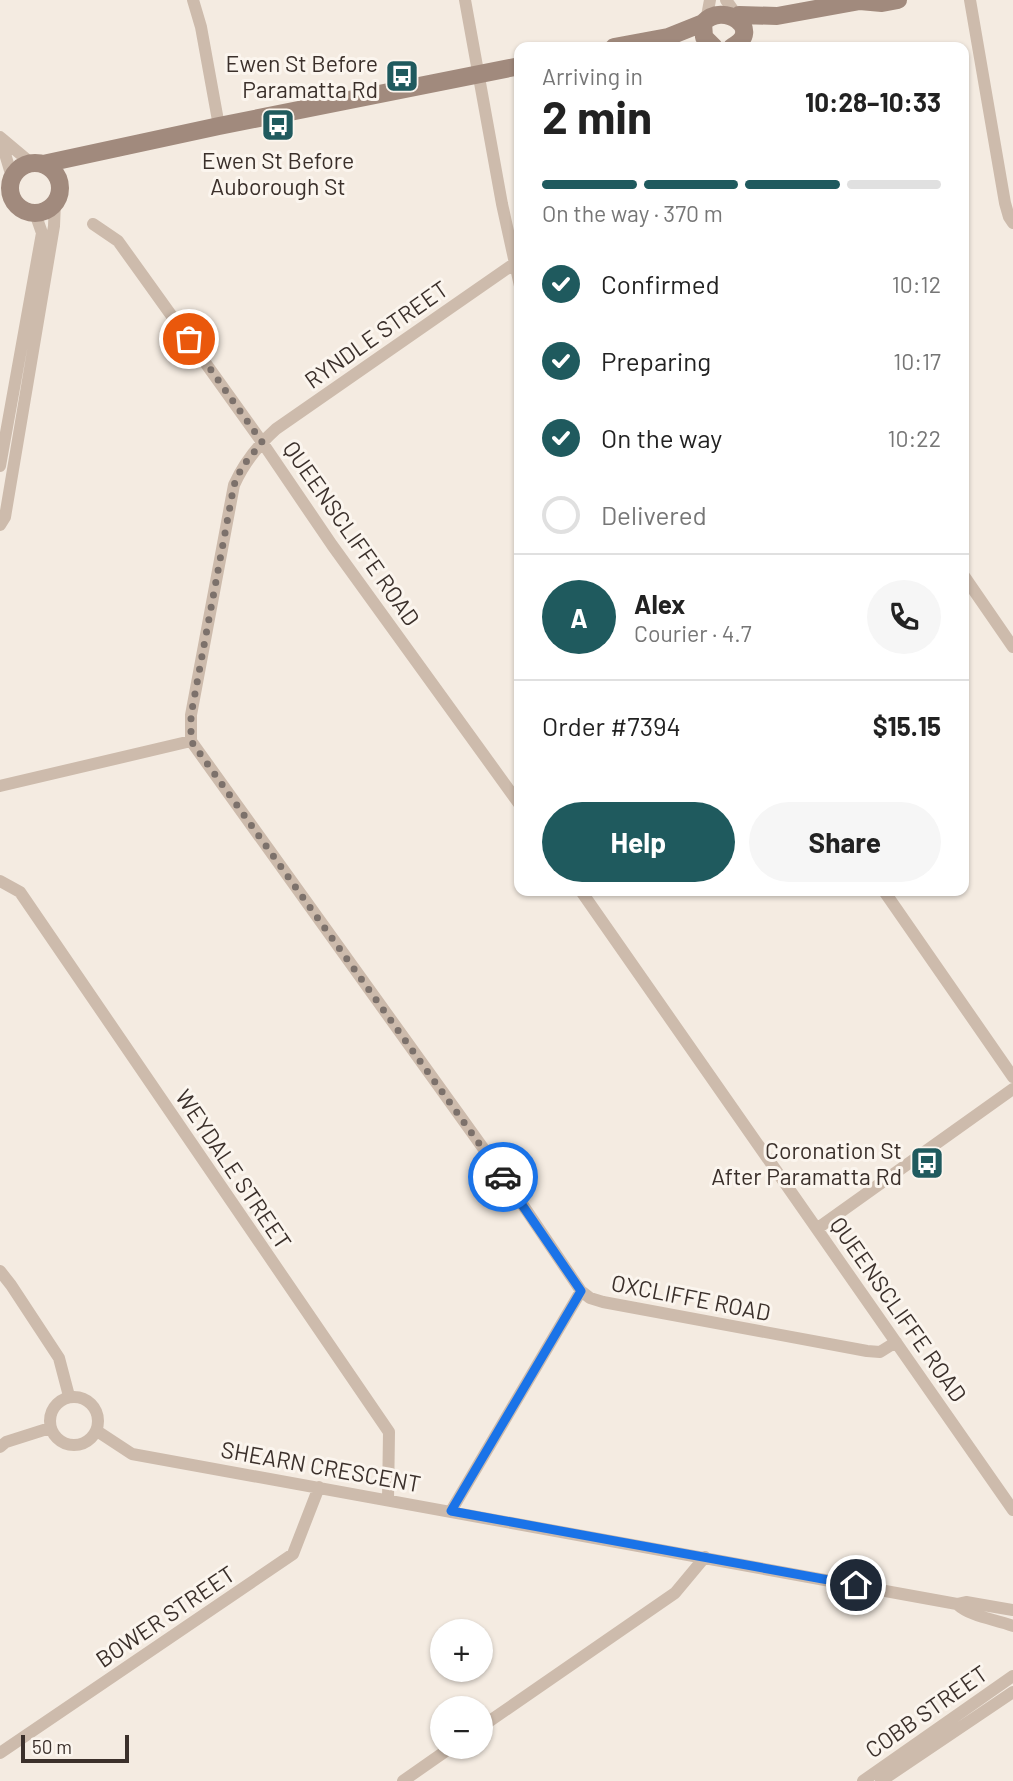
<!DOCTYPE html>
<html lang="en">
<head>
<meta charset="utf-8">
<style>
  body { margin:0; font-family:Barlow,sans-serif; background:#f6f6f6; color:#222; height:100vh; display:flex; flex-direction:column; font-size:26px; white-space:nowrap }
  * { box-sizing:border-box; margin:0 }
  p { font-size:23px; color:#767676 }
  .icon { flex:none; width:38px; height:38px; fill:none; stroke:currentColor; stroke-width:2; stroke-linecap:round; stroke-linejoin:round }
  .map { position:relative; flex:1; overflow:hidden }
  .sheet { position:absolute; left:514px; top:42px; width:455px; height:854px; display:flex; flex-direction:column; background:#fff; border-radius:14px; box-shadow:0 2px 5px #0004 }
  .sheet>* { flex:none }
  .buttons { position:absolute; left:430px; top:1619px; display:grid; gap:14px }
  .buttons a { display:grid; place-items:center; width:63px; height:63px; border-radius:50%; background:#fff; box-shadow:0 2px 5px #0004; font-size:35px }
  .scale { position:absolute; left:21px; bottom:18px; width:108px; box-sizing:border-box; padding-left:7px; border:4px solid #3b302b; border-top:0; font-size:19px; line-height:24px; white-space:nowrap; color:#3b302b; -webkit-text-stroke:5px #fbf5ee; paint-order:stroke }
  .pin { position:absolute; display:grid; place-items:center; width:60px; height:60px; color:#fff; margin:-30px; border:4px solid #fff; border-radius:50%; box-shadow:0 2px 7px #0007 }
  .courier { position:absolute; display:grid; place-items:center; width:70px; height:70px; margin:-35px; border:5px solid #1a73e8; border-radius:50%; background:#fff; color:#222; box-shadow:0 2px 9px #0007 }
  .headline em { font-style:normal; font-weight:700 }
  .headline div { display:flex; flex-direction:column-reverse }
  .headline { display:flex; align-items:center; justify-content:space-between; height:119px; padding:0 28px }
  h1 { font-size:46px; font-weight:700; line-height:52px }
  .bar { display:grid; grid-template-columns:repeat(4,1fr); gap:10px 7px; align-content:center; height:84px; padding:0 28px }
  .bar i { height:9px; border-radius:5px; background:#e0e0e0 }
  .bar .on { background:#1f5a5e }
  .bar p { grid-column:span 4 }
  .line { display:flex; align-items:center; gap:18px; padding:0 28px; border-top:2px solid #e0e0e0 }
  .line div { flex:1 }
  .round { display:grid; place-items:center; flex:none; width:74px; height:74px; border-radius:37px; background:#f6f6f6 }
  ol { padding:0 28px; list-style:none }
  li { display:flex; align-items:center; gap:21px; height:77px }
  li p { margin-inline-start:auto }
  li .icon { padding:7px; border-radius:50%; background:#1f5a5e; color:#fff; stroke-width:4 }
  li:last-child { color:#767676 }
  li i { width:38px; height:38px; border:4px solid #e0e0e0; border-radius:50% }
  .primary-button { display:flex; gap:14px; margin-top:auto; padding:14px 28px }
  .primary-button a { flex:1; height:80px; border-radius:42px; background:#1f5a5e; color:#fff; font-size:28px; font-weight:700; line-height:80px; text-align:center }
  .primary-button a+a { background:#f6f6f6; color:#222 }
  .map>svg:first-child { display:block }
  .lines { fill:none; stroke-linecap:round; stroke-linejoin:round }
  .street { stroke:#cdbbac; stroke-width:12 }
  .secondary { stroke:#a18a7d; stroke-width:18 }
  .done { stroke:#7c716b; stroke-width:7; stroke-dasharray:0 12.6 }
  .route { stroke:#1a73e8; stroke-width:9 }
  .labels { text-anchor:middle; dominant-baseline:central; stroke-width:6; stroke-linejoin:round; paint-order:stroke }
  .poi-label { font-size:23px; fill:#3b302b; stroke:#fbf5ee; text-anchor:end }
  .street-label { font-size:23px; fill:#3b302b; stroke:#fbf5ee }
</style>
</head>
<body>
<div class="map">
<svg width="1013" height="1781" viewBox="0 0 1013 1781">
  <rect width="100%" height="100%" fill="#f4ebe1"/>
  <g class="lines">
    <path class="street" d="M193 0 201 27 219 126
      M465 0 502 204 520 286
      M726 0 733 10
      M970 0 1005 203 1009 217 1013 223
      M707 16 710 0
      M0 137 12 177
      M0 137 31 163
      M93 224 118 241 141 273 262 442 332 545 520 805
      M515 263 276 429C257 446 244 463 234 485L191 715V741L506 1180 581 1291 590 1298 603 1302 867 1351 880 1352 896 1342
      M0 466 42 233 35 213
      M0 525 5 517 54 226 55 202
      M964 576 1013 647
      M0 786 191 741
      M0 881 20 892 389 1432 388 1500
      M581 891 1013 1510
      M884 891 1013 1077
      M818 1228 1013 1089
      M0 1271 11 1285 59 1358 69 1396
      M50 1421a24 24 0 1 1 48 0a24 24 0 1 1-48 0Z
      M97 1431 132 1454 957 1604 966 1602 1013 1610
      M0 1447 6 1442 50 1428
      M451 1511 581 1291
      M957 1604C971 1617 995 1619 1013 1626
      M481 1727 675 1593 705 1557
      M0 1753 293 1554 319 1487
      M403 1781 453 1746
      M863 1781 1013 1676
      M881 1781 1013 1692"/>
    <path class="secondary" d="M739 15 777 16 860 1 882 3 898 0
      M614 47 668 37 703 23
      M714 47 704 37 703 23C723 0 765 30 732 47
      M10 188a25 25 0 1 1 50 0a25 25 0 1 1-50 0Z
      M43 164 219 126 520 66"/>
  </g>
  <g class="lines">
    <path class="done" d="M189 339 262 442 242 467 234 485 191 715V741L503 1177"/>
    <path class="route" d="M503 1177 581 1291 451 1511 856 1585"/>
  </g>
  <defs>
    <symbol id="bus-square" viewBox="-11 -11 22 22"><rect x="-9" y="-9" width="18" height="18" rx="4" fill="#1f5a5e" stroke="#fbf5ee"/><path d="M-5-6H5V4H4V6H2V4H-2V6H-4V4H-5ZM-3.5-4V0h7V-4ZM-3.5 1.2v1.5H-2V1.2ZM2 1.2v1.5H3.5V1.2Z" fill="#fff"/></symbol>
  </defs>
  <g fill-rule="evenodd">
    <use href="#bus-square" x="383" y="57" width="38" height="38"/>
    <use href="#bus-square" x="259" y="106" width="38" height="38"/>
    <use href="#bus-square" x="908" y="1144" width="38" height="38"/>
  </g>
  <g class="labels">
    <g class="poi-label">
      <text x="378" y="63">Ewen St Before<tspan x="378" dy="26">Paramatta Rd</tspan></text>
      <text x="278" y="160" text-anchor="middle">Ewen St Before<tspan x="278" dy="26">Auborough St</tspan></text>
      <text x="902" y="1150">Coronation St<tspan x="902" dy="26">After Paramatta Rd</tspan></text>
    </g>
    <g class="street-label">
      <text transform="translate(376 334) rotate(-35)">RYNDLE STREET</text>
      <text transform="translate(352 533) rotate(55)">QUEENSCLIFFE ROAD</text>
      <text transform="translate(234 1169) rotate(56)">WEYDALE STREET</text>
      <text transform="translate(691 1297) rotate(11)">OXCLIFFE ROAD</text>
      <text transform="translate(899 1309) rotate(55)">QUEENSCLIFFE ROAD</text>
      <text transform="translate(321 1466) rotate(10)">SHEARN CRESCENT</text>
      <text transform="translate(165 1616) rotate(-34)">BOWER STREET</text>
      <text transform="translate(926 1711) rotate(-35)">COBB STREET</text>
    </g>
  </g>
</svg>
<div class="buttons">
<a>+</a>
<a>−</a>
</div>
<div class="scale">50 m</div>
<div class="pin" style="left:189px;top:339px;background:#ea580c"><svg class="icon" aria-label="bag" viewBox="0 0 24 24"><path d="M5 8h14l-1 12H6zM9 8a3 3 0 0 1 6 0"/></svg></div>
<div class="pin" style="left:856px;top:1585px;background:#1f2937"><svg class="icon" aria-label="home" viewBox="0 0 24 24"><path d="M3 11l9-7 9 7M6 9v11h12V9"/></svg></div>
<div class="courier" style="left:503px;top:1177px"><svg class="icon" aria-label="car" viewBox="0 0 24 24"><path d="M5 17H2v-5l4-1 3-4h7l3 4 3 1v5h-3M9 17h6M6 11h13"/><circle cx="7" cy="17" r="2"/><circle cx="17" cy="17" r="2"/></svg></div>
<section class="sheet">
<div class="headline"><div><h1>2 min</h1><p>Arriving in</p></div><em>10:28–10:33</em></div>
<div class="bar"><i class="on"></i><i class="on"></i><i class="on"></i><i></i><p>On the way · 370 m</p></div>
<ol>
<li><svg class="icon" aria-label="check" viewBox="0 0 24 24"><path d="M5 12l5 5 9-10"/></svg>Confirmed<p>10:12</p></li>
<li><svg class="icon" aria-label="check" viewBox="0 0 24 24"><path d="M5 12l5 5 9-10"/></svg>Preparing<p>10:17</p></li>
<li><svg class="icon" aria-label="check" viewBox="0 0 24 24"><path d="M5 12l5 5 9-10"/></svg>On the way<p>10:22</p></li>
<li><i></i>Delivered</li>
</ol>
<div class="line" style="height:126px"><b class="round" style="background:#1f5a5e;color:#fff">A</b><div><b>Alex</b><p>Courier · 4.7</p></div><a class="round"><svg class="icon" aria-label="phone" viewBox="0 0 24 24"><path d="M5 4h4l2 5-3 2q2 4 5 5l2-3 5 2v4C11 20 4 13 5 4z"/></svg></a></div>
<div class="line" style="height:91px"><div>Order #7394</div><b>$15.15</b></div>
<div class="primary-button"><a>Help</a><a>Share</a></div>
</section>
</div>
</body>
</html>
